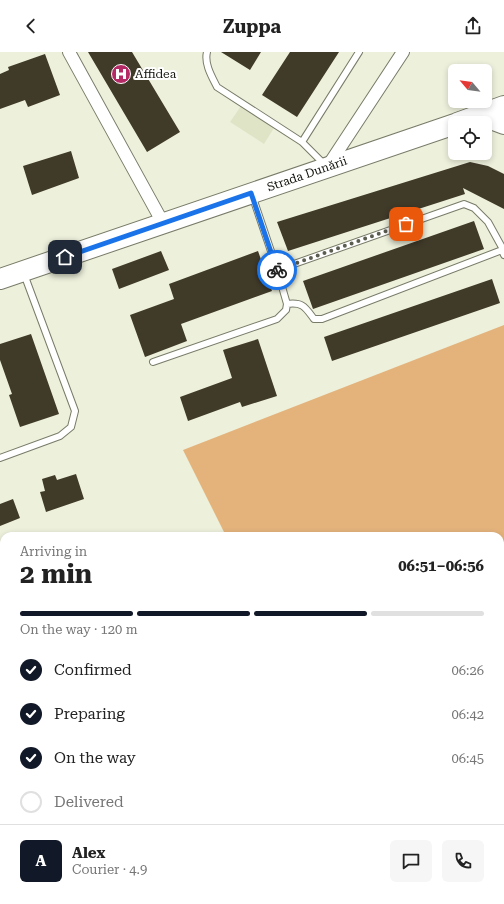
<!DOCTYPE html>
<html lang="en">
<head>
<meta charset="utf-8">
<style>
  body { margin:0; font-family:"Roboto Serif",serif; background:#f6f6f6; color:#222; height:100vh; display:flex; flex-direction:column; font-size:15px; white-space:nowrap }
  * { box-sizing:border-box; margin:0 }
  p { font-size:13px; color:#767676 }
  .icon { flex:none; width:22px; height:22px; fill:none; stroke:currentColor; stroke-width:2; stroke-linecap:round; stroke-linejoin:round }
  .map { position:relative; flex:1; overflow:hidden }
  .details { position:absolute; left:0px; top:480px; width:504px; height:372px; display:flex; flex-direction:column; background:#fff; border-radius:12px 12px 0 0; box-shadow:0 2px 6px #0003 }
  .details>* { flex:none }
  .needle { width:26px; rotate:299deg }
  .controls { position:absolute; left:448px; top:12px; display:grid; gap:8px }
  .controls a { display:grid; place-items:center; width:44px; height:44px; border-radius:6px; background:#fff; box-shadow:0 2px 6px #0003; font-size:20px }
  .pin { position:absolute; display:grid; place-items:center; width:34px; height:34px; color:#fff; margin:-17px; border-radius:8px; box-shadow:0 2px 6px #0006 }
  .courier { position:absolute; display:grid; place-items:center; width:40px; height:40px; margin:-20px; border:3px solid #1a73e8; border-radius:50%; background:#fff; color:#222; box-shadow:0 1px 5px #0007 }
  .headline em { font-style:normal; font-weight:700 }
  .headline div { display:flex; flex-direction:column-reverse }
  .headline { display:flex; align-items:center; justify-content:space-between; height:68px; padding:0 20px }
  h1 { font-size:26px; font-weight:700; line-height:30px }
  .bar { display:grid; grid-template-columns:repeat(4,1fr); gap:6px 4px; align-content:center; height:48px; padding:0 20px }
  .bar i { height:5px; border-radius:3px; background:#e0e0e0 }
  .bar .on { background:#111827 }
  .bar p { grid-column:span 4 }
  .line { display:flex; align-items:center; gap:10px; padding:0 20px; border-top:1px solid #e0e0e0 }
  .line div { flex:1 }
  .round { display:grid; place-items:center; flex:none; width:42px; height:42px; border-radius:6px; background:#f6f6f6 }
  ol { padding:0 20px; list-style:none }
  li { display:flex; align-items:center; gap:12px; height:44px }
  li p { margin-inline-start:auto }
  li .icon { padding:4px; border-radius:50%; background:#111827; color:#fff; stroke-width:4 }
  li:last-child { color:#767676 }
  li i { width:22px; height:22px; border:2px solid #e0e0e0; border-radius:50% }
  header { display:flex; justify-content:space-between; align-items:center; height:52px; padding:0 20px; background:#fff; font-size:18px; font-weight:700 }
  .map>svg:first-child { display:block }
  .built { fill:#e0e4c7 }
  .green { fill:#e4b37c }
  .building { fill:#403a29 }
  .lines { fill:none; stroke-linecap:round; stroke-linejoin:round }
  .lane-casing { stroke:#787b68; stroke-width:8 }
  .street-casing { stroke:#787b68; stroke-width:14 }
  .primary-casing { stroke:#787b68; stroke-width:22 }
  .lane { stroke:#fff; stroke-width:6 }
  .street { stroke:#fff; stroke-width:12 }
  .primary { stroke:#fff; stroke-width:20 }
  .done { stroke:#5b5d51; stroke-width:4; stroke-dasharray:0 7.2 }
  .route { stroke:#1a73e8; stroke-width:5 }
  .labels { text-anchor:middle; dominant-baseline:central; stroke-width:4; stroke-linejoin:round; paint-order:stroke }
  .poi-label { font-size:12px; fill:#0d0e07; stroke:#fff; text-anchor:start }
  .street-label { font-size:12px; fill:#0d0e07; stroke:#fff }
</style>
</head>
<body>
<header><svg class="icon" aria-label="back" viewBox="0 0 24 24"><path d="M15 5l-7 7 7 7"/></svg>Zuppa<svg class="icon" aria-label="share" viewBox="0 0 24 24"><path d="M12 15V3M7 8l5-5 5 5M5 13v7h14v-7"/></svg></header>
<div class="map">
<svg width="504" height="852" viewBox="0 0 504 852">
  <rect width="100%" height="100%" fill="#edf0db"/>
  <path class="built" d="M241 54 274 76 264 92 230 70Z"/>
  <path class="green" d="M504 273V670L500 671V484H226L183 398Z"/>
  <path class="building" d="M88 0H132L180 80 147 100Z
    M221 0H261L250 18Z
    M290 0H339L297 65 262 43Z
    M45 2 60 43 28 55 25 48 0 57V22L9 18 8 15Z
    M71 99 79 126 32 143 23 114Z
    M470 110 488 114 504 122V157L463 136 465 142 288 199 277 170Z
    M474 169 484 197 313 257 303 229Z
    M161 199 169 218 119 237 112 217Z
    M258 199 272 239 181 272 187 289 145 305 130 263 174 247 169 232Z
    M492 227 500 251 332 309 324 285Z
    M31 282 59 362 20 375 9 343 12 342 0 308V292Z
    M258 287 277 344 242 355 240 350 188 369 180 345 232 326 223 298Z
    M76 422 84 447 46 460 40 440 45 439 42 427 55 423 57 428Z
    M13 447 20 466 0 474V452Z"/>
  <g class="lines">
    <defs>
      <path id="lane" d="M207 0C204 12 212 25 217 35L302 90 325 113
        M302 90 359 0
        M277 218 464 152 474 156 488 170 504 199
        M287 252C303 250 305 255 314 267H322L502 198 504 203
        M153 310 277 267 286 258 287 252 276 214 252 143
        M0 406 60 384 71 375 75 359 24 222"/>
      <path id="street" d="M69 0 163 171
        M328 114 403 0"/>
      <path id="primary" d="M480 63 504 72
        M457 71 504 54
        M0 227 455 72"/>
    </defs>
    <use href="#lane" class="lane-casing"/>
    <use href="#street" class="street-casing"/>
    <use href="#primary" class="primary-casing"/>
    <use href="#lane" class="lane"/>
    <use href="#street" class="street"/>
    <use href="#primary" class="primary"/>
  </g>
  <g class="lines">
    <path class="done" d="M277 218 406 172"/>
    <path class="route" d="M65 205 251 141 277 218"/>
  </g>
  <defs>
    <symbol id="hospital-disc" viewBox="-11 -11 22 22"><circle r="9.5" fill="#b42966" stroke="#fff"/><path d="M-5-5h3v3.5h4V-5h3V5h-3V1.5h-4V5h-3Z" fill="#fff"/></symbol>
  </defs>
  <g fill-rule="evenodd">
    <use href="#hospital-disc" x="110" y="11" width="22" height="22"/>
  </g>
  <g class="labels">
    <g class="poi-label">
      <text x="135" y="22">Affidea</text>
    </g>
    <g class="street-label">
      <text transform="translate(307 122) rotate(-19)">Strada Dunării</text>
    </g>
  </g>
</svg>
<div class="controls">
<a><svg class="needle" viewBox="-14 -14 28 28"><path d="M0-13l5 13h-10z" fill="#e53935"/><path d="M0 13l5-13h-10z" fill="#767676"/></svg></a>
<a><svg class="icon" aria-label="locate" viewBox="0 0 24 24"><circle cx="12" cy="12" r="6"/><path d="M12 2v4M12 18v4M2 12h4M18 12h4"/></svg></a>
</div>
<div class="pin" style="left:406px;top:172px;background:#ea580c"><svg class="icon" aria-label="bag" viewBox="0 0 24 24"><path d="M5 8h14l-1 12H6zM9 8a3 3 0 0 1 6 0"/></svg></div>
<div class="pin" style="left:65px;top:205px;background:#1f2937"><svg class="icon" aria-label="home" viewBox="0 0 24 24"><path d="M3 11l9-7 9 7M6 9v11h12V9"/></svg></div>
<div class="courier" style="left:277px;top:218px"><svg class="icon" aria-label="bike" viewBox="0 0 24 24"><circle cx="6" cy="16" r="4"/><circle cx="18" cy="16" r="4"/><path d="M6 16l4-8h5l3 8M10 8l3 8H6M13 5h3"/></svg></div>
<section class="details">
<div class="headline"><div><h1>2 min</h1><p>Arriving in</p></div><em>06:51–06:56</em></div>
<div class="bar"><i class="on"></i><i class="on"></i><i class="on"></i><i></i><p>On the way · 120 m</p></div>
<ol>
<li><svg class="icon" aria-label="check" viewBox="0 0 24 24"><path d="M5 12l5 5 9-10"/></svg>Confirmed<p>06:26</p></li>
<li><svg class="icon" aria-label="check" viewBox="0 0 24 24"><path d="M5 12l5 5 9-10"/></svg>Preparing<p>06:42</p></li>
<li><svg class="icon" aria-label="check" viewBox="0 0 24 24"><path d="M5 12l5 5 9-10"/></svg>On the way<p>06:45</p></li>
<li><i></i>Delivered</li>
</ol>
<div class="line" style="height:72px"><b class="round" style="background:#111827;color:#fff">A</b><div><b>Alex</b><p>Courier · 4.9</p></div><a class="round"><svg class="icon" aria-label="chat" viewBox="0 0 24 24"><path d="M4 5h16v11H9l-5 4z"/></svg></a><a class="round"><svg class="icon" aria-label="phone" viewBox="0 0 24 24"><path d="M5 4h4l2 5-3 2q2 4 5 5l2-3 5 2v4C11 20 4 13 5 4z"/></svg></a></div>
</section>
</div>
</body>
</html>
